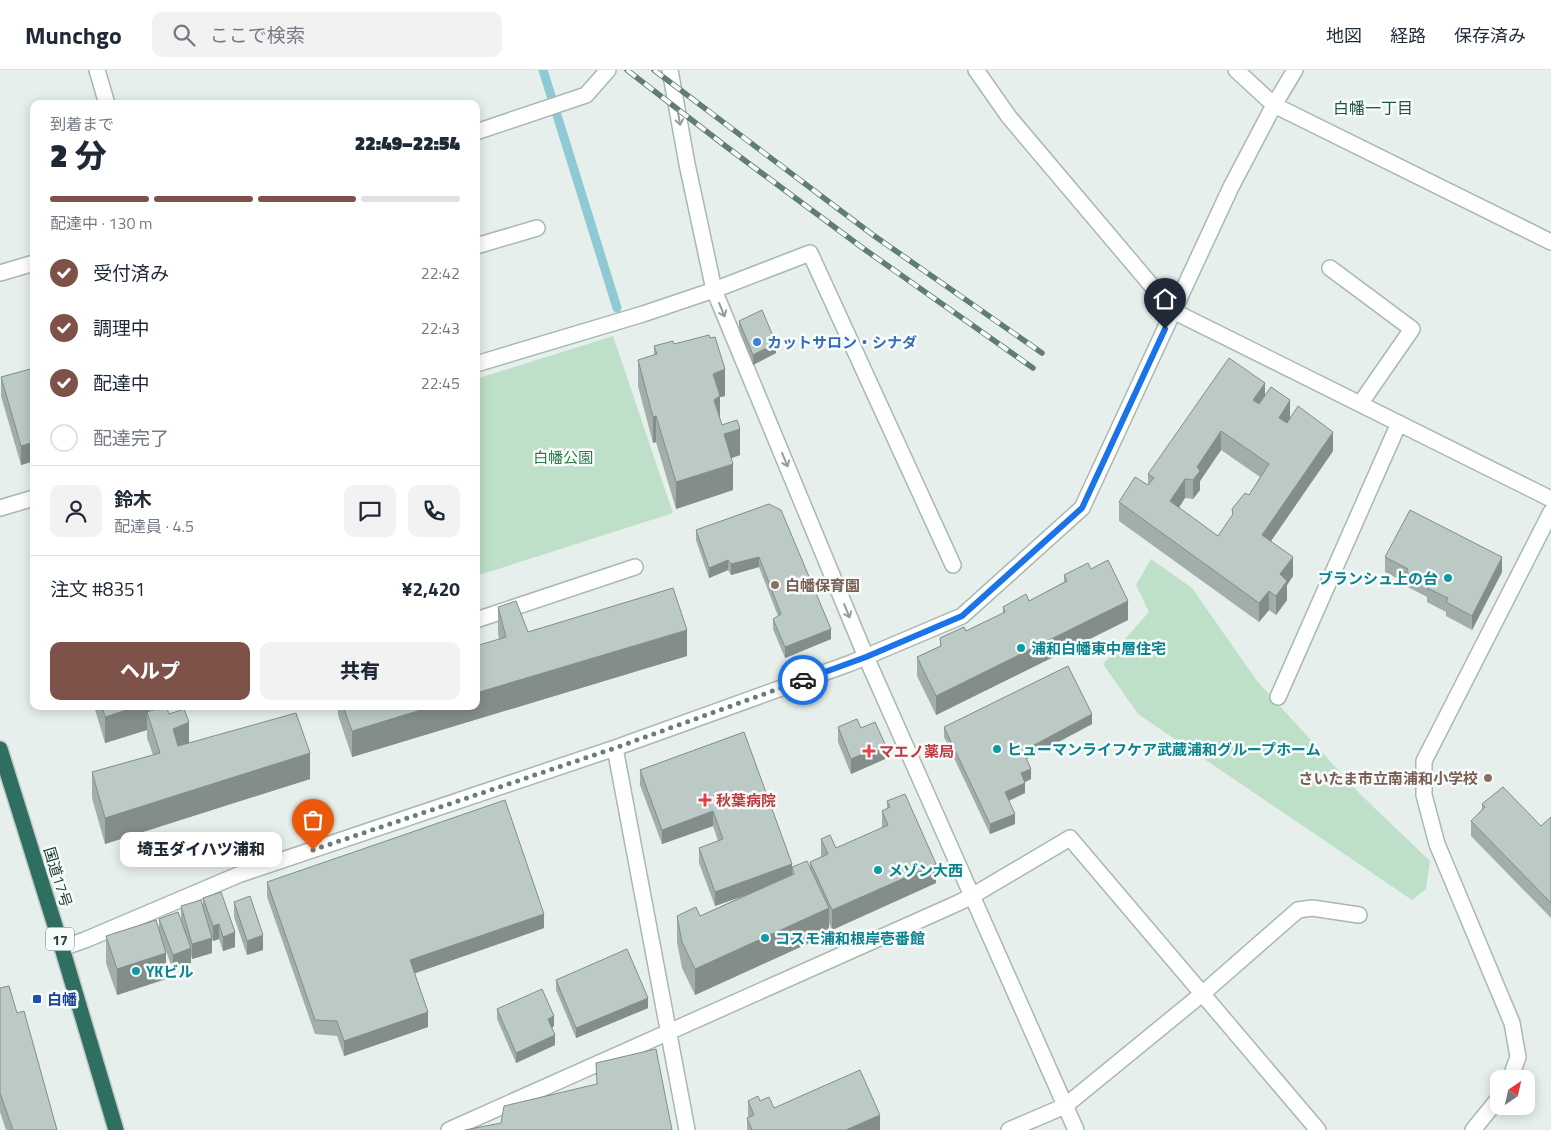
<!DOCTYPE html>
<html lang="ja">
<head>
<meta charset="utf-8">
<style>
  body { margin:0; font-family:"Titillium Web","Noto Sans JP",sans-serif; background:#f2f2f3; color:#1f2937; height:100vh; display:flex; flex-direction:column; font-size:19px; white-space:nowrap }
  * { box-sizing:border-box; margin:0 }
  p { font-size:16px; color:#747a83 }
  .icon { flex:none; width:28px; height:28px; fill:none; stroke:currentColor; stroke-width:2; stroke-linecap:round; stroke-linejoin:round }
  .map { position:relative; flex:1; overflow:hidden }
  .drawer { position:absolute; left:30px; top:30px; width:450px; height:610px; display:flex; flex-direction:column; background:#fff; border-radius:10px; box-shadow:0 2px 12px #0003 }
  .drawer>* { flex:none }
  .needle { width:32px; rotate:34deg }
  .tools { position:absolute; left:1490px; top:1000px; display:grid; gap:10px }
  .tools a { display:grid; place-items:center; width:45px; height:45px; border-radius:10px; background:#fff; box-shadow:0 2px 12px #0003; font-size:25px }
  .pin { position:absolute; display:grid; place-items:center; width:42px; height:42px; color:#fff; margin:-51px -21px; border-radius:50% 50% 50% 0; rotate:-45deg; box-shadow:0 0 5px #0007 }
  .pin .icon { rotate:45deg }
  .courier { position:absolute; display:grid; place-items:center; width:50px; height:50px; margin:-25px; border:4px solid #1a73e8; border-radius:50%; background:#fff; color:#222; box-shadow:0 1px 6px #0007 }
  .bubble { position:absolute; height:35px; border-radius:10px; background:#fff; box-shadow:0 2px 12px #0003; font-size:16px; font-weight:800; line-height:35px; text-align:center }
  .head em { font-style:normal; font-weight:800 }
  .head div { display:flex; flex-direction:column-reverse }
  .head { display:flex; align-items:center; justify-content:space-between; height:85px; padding:0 20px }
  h1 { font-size:32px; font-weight:800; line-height:38px }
  .bar { display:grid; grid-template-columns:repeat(4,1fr); gap:8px 5px; align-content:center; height:60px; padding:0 20px }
  .bar i { height:6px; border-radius:4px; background:#e0e1e3 }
  .bar .active { background:#7f5249 }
  .bar p { grid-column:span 4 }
  .line { display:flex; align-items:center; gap:12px; padding:0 20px; border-top:1px solid #e0e1e3 }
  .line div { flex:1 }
  .round { display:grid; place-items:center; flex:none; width:52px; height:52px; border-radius:10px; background:#f2f2f3 }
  ol { padding:0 20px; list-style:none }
  li { display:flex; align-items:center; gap:15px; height:55px }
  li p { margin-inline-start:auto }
  li .icon { padding:5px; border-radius:50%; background:#7f5249; color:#fff; stroke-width:4 }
  li:last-child { color:#747a83 }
  li i { width:28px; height:28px; border:2px solid #e0e1e3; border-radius:50% }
  .primary-button { display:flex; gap:10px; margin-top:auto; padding:10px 20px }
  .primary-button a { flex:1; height:58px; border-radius:10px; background:#7f5249; color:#fff; font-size:20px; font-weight:800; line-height:58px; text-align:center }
  .primary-button a+a { background:#f2f2f3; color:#1f2937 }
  header { display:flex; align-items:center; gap:30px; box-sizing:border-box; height:70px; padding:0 25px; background:#fff; border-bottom:1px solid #e0e1e3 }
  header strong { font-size:24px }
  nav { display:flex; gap:28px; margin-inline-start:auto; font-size:18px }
  .search { width:350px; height:45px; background:#f2f2f3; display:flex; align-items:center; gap:12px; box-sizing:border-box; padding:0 18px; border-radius:10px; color:#747a83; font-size:19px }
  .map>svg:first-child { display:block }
  .green { fill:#bfe0c8 }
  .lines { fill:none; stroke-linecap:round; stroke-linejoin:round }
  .stream { stroke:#8ec9d4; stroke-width:9 }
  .minor-casing { stroke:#a8b8b2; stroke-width:18 }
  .highway-casing { stroke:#c2cac8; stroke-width:18 }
  .minor { stroke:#fff; stroke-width:15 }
  .highway { stroke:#2f6f62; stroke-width:15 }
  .rail-casing { stroke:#5f7d75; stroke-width:5.5 }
  .rail { stroke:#f7fbf9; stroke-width:4; stroke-dasharray:11; stroke-linecap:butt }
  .wall { fill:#a1aea9; fill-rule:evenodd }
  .shaded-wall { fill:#838d89 }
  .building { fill:#bbcac4; stroke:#838d89; fill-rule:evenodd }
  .oneway { stroke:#92a09c }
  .done { stroke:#687f78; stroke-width:5; stroke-dasharray:0 9 }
  .route { stroke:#1a73e8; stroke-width:6 }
  .shop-dot { fill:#3f7fe0; stroke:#f7fbf9; stroke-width:2 }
  .culture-dot { fill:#0f9aa8; stroke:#f7fbf9; stroke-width:2 }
  .education-dot { fill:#8d6e63; stroke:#f7fbf9; stroke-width:2 }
  .health-dot { fill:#e0444e; stroke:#f7fbf9; stroke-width:2 }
  .transit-dot { fill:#1a4fb4; stroke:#f7fbf9; stroke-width:2 }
  .labels { text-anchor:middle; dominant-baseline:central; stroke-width:5; stroke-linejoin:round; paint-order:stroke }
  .shield { fill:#f7fbf9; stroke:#637a73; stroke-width:1 }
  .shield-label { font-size:14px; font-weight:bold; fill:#24423a }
  .shop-label { font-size:15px; font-weight:bold; fill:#366cbe; stroke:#f7fbf9; text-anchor:start }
  .park-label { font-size:15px; fill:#2d7a4b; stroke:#f7fbf9 }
  .culture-label { font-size:15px; font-weight:bold; fill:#0d838f; stroke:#f7fbf9; text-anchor:start }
  .education-label { font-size:15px; font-weight:bold; fill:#785e54; stroke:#f7fbf9; text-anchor:start }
  .health-label { font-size:15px; font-weight:bold; fill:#be3a42; stroke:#f7fbf9; text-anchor:start }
  .street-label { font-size:15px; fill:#24423a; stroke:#f7fbf9 }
  .transit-label { font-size:15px; font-weight:bold; fill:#164399; stroke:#f7fbf9; text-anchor:start }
  .neighbourhood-label { font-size:16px; fill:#1f5548; stroke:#f7fbf9 }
</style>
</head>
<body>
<header>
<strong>Munchgo</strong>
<div class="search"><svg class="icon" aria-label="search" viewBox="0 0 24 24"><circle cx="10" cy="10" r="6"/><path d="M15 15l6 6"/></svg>ここで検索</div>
<nav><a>地図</a><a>経路</a><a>保存済み</a></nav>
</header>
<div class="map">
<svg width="1551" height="1060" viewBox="0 0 1551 1060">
  <rect width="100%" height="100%" fill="#e6efeb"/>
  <path class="green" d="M613 266 673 443 476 506V309Z
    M1151 489 1192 518 1257 611 1361 725 1430 791 1426 819 1412 830 1138 644 1103 594 1149 542 1136 515Z"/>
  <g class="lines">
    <path class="stream" d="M543 0 617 238"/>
    <defs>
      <path id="minor" d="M97 0 107 34
        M670 0 687 94 714 220 866 587 1076 1060
        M976 0 1009 47 1173 241 1551 429
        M1236 0 1274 35 1551 172
        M476 62 586 25 608 0
        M476 176 537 158
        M1330 198 1412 259 1360 334
        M0 203 34 193
        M476 294 643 244 714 220 810 183 953 495
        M0 438 34 428
        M476 550 635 497
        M1278 627 1399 353
        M615 678 687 1060
        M62 878 85 870 238 805 615 678 851 593 962 546 1082 438 1231 117 1274 35 1295 0
        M1510 1009 1518 987 1512 953 1437 774 1424 725V691L1551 442
        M449 1060 958 833 972 826 1070 768 1318 1060
        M1009 1060 1065 1036 1202 924 1298 840 1312 838 1359 845
        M1473 1060 1499 1028"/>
      <path id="highway" d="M0 679 62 878 116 1060"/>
    </defs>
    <use href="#minor" class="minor-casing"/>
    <use href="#highway" class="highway-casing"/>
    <use href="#minor" class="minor"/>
    <use href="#highway" class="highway"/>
    <defs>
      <path id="rail" d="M627 0 728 78 864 179 1033 298
        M654 0 873 165 1042 283"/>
    </defs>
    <use href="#rail" class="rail-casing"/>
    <use href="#rail" class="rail"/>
  </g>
  <path class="wall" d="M739 251 776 283 753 295 739 261Z
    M674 274 725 326 720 327V351L722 355 740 385 731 388 733 420 676 439 656 372 653 373 638 316V290L654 285V276Z
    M34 298V391L21 395 1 326V307Z
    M1265 327 1290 348 1333 381 1271 471 1293 506 1287 515V530L1276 545 1269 540 1259 552 1119 451V432L1148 415V404ZM1221 380 1260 407 1249 425 1232 439V446L1218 466 1179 438 1185 428 1193 429 1200 420V411Z
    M769 434 831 569 785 588 773 559V549L778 546 759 497 731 505 728 500 709 508 696 470V460Z
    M1385 487 1502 502 1472 560 1446 546V542L1427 532V527L1406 516V513L1385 502Z
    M1091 499 1128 550 936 645 917 606V587L940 576V568L966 561 1003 544V537L1029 531 1064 512V505Z
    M498 537 528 562 687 586 352 687 338 645V636H476L499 569 498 563Z
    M94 636H149V641L169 644 189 673 310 709 105 774 92 728V702L153 685 147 668V660L105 673Z
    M1092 654 1026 689 1031 709 1025 712V723L1009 731 1015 754 990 764 944 667V657Z
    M838 657 861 658 885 689 851 704 838 672Z
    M744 662 792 805V797H810V792L821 787V769L836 778 882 758V741L887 739V731L936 813 832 860 829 853V864L695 925 682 898 677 872V846H700L745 825 715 836 699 793V778L718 771 713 756 662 774 640 715V700Z
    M1482 734 1541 756 1551 747V848L1471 766V751L1482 739Z
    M267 812 544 858 415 903 428 957 344 986 337 966 315 964 267 827Z
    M203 828 235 877 223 881 219 869 213 871 212 868V883L192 889 191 885V893L173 900 166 881V909L117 925 106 893V866L159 862V849L181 850V836L203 839Z
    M234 832 263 880 247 885 234 847Z
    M556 910 648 938 576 968 556 920Z
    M0 918 17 943 57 1060H6L0 1042Z
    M497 939 554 956 552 958 555 975 516 993 497 949Z
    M748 1031H760L774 1038 880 1060H747V1048H748Z"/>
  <path class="shaded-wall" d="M776 273V283L753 295V285Z
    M725 299V326L720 327V353L713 330V304Z
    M1265 313V332L1253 349V330Z
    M1290 330V350L1279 367V348Z
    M656 346V372L653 373V347Z
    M740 359V385L724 391V364Z
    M1221 361V380L1200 411V420L1193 429V410L1197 397Z
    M1333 362V381L1262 484V465Z
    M34 372V391L21 395V376Z
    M733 394V420L676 439V412Z
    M1185 409V428L1170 450V431Z
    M759 487V497L731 505V494Z
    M1293 487V506L1287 515V530L1276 545V526L1280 504Z
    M1502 487V502L1472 560V546Z
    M728 490V500L709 508V498Z
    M1269 521V540L1259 552V533Z
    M1128 531V550L936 645V626Z
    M831 559V569L785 588V577Z
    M687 560V586L352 687V661L434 636H476V623Z
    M139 636H149V648L147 642V660L105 673V647Z
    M1092 644V654L1023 691V681Z
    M189 652V678L173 686V659Z
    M885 674V689L851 704V689Z
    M310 683V709L105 774V748Z
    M1031 699V709L1021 714V703Z
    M1025 713V723L1005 732V722Z
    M713 741V756L662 774V760Z
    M1015 744V754L990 764V754Z
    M792 794V809L715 836V822Z
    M936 794V813L832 860V840Z
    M829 838V864L695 925V899Z
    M544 844V858L410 905V890Z
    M219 854V869L213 871V856Z
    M235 862V877L223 881V867Z
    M263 865V880L247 885V871Z
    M212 868V883L192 889V874Z
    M191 878V893L173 900V885Z
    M166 883V909L117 925V899Z
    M648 928V938L576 968V958Z
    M428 942V957L344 986V971Z
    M554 946V956L548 959V949Z
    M555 965V975L516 993V983Z
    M880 1045V1060H846Z"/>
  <path class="building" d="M762 240 776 273 753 285 739 251Z
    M709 265 710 268 715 267 725 299 713 304 720 326 714 330 722 355 737 350 740 359 724 364 733 394 676 412 656 346 653 347 638 290 657 284 654 276 673 271 674 274Z
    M1229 288 1265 313 1253 330 1259 334 1271 317 1290 330 1279 348 1287 353 1298 336 1333 362 1262 465 1293 487 1280 504 1287 511 1276 526 1269 521 1259 533 1119 432 1135 407 1148 415 1154 408 1148 404ZM1221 361 1269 394 1249 425 1245 423 1232 439 1233 444 1218 466 1170 431 1185 409 1193 410 1200 401 1197 397Z
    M34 298V372L21 376 1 307Z
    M769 434 781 440 831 559 785 577 773 549 781 544 759 487 731 494 728 490 709 498 696 460Z
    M1410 440 1502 487 1472 546 1446 532 1448 528 1427 518 1429 513 1406 502 1408 499 1385 487Z
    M1108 490 1128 531 936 626 917 587 941 576 940 568 964 557 966 561 1005 542 1003 537 1026 524 1029 531 1067 511 1064 505 1088 493 1091 499Z
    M673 518 687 560 476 623V576L506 567 498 537 516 531 528 562Z
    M1068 596 1092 644 1023 681 1031 699 1021 703 1025 713 1005 722 1015 744 990 754 944 657Z
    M102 636H139L105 647Z
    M166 636 169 644 184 639 189 652 173 659 178 676 296 643 310 683 105 748 92 702 160 683 147 642Z
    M343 636H434L352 661Z
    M857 649 861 658 875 652 885 674 851 689 838 657Z
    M744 662 792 794 715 822 699 778 723 769 713 741 662 760 640 700Z
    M1503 717 1541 756 1551 747V833L1471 751 1485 737 1482 734Z
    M905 724 936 794 832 840 810 792 828 784 821 769 830 765 836 778 888 755 882 741 890 737 887 731Z
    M505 730 544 844 410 890 428 942 344 971 337 951 315 950 267 812Z
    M807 791 829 838 695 899 682 872 677 846 696 837 700 846 794 804 792 797Z
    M221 822 235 862 223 867 219 854 213 856 203 828Z
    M250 826 263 865 247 871 234 832Z
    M201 830 212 868 192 874 181 836Z
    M178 842 191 878 173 885 159 849Z
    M156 850 166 883 117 899 106 866Z
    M627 879 648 928 576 958 556 910Z
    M9 916 17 943 24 941 57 1060H13L0 1023V918Z
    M542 919 554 946 548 949 555 965 516 983 497 939Z
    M656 979 672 1060H465L501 1053 504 1036 597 1014 596 993Z
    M860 1000 880 1045 846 1060H752L747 1048 754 1045 748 1031 758 1026 760 1031 769 1027 774 1038Z"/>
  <defs><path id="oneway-shaft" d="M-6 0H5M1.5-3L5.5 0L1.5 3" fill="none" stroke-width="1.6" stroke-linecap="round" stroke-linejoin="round" transform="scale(1.25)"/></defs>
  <g class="oneway">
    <use href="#oneway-shaft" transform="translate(679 48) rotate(80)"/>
    <use href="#oneway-shaft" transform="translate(722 240) rotate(68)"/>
    <use href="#oneway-shaft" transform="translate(785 390) rotate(68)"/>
    <use href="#oneway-shaft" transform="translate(847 541) rotate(68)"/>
  </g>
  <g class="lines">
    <path class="done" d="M313 780 615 678 803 610"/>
    <path class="route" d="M803 610 866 587 962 546 1082 438 1165 259"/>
  </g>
  <circle class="shop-dot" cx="757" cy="272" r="5"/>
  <g class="culture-dot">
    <circle cx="1448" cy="508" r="5"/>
    <circle cx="1021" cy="578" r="5"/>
    <circle cx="997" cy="679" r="5"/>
    <circle cx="878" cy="800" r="5"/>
    <circle cx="765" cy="868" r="5"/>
    <circle cx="136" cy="901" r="5"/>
  </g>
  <g class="education-dot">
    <circle cx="775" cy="515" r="5"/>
    <circle cx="1488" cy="708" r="5"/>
  </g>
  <g class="health-dot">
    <path d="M866.5 673.5h5v5h5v5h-5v5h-5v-5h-5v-5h5z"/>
    <path d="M702.5 722.5h5v5h5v5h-5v5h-5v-5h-5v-5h5z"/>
  </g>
  <rect class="transit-dot" x="32" y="924" width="10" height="10" rx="2.5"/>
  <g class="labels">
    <rect class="shield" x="46" y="857.5" width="28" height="23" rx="4"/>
    <g class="shield-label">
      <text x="60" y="869">17</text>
    </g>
    <g class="shop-label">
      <text x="767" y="272">カットサロン・シナダ</text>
    </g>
    <g class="park-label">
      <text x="563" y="387">白幡公園</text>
    </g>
    <g class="culture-label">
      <text x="1438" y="508" text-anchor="end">ブランシュ上の台</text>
      <text x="1031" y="578">浦和白幡東中層住宅</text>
      <text x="1007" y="679">ヒューマンライフケア武蔵浦和グループホーム</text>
      <text x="888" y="800">メゾン大西</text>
      <text x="775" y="868">コスモ浦和根岸壱番館</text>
      <text x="146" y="901">YKビル</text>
    </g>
    <g class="education-label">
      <text x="785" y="515">白幡保育園</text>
      <text x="1478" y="708" text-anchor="end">さいたま市立南浦和小学校</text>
    </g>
    <g class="health-label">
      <text x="879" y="681">マエノ薬局</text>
      <text x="716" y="730">秋葉病院</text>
    </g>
    <g class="street-label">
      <text transform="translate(58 807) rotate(73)">国道17号</text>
    </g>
    <g class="transit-label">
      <text x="47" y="929">白幡</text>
    </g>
    <g class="neighbourhood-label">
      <text x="1373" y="38">白幡一丁目</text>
    </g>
  </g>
</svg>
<div class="tools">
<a><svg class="needle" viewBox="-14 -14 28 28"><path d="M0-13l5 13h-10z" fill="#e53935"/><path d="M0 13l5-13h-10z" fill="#747a83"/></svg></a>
</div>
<div class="pin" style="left:313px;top:780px;background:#ea580c"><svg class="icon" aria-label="bag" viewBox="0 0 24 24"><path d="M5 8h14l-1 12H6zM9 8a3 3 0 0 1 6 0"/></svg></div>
<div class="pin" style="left:1165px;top:259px;background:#1f2937"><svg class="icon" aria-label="home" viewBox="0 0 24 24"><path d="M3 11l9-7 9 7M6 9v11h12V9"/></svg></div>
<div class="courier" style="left:803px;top:610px"><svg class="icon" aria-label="car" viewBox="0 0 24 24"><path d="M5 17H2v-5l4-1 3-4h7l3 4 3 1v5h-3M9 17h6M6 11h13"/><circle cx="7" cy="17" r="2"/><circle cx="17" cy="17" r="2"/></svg></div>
<div class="bubble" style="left:120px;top:762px;width:162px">埼玉ダイハツ浦和</div>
<section class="drawer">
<div class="head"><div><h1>2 分</h1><p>到着まで</p></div><em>22:49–22:54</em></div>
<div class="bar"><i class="active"></i><i class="active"></i><i class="active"></i><i></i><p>配達中 · 130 m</p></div>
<ol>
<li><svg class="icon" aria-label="check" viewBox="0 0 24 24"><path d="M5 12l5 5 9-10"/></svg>受付済み<p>22:42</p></li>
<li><svg class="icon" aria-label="check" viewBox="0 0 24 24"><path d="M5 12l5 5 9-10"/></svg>調理中<p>22:43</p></li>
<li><svg class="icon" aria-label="check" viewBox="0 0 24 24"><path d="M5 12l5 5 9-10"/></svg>配達中<p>22:45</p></li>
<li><i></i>配達完了</li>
</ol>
<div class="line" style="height:90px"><a class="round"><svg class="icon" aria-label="person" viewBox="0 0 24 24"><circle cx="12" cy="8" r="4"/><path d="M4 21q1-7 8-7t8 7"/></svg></a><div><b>鈴木</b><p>配達員 · 4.5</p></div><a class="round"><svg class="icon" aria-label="chat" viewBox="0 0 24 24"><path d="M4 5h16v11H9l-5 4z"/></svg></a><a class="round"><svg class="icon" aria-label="phone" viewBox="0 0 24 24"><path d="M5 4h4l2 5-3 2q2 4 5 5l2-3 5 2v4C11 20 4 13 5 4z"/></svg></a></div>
<div class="line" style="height:65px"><div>注文 #8351</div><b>¥2,420</b></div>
<div class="primary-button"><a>ヘルプ</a><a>共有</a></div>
</section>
</div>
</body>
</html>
